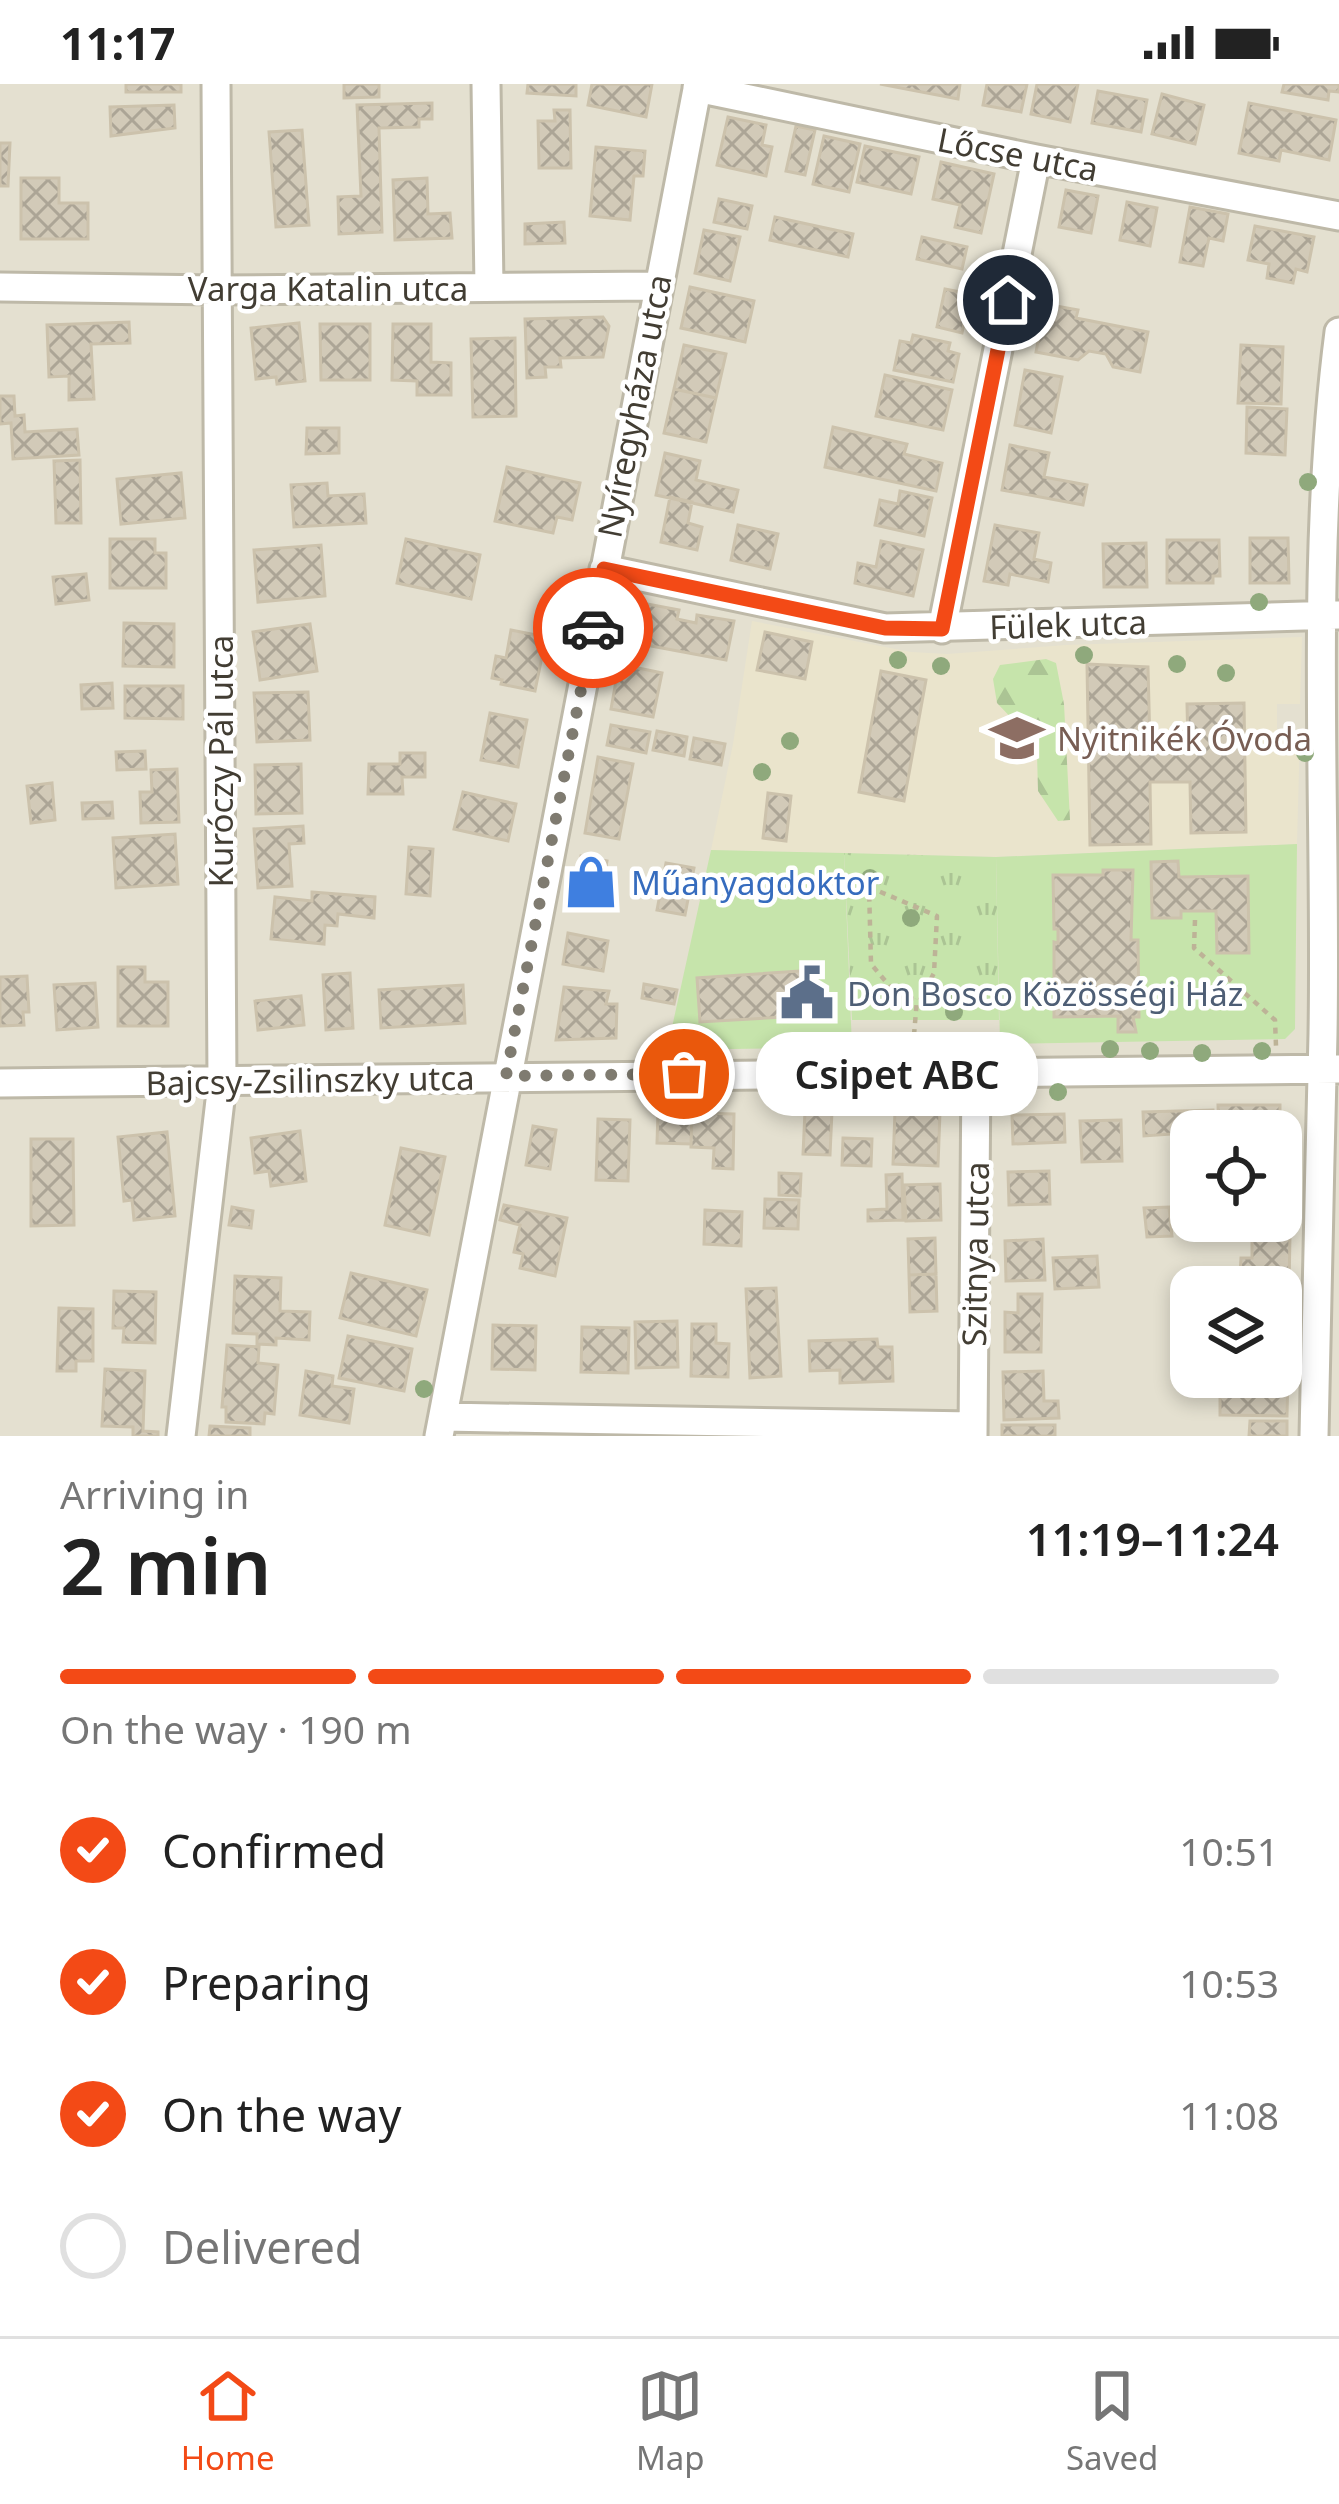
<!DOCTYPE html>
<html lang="en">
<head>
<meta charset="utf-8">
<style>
  body { margin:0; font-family:"Noto Sans",sans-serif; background:#f6f6f6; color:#222; height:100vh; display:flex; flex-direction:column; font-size:45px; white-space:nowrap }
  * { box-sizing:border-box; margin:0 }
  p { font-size:39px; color:#767676 }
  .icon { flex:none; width:66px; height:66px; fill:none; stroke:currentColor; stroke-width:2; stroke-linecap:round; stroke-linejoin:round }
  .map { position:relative; height:1352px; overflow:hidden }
  .sheet { display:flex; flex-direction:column; background:#fff; flex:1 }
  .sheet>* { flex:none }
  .buttons { position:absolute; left:1170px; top:1026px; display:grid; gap:24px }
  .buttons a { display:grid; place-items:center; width:132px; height:132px; border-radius:24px; background:#fff; box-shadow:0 6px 18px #0003; font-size:60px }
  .pin { position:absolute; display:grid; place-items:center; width:102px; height:102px; color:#fff; margin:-51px; border:6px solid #fff; border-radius:50%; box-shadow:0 3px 12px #0007 }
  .courier { position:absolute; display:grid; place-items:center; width:120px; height:120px; margin:-60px; border:9px solid #f34a16; border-radius:50%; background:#fff; color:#222; box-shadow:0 3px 15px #0007 }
  .bubble { position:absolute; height:84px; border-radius:36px; background:#fff; box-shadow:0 6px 18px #0003; font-size:39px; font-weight:600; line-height:84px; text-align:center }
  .overview em { font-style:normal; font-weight:600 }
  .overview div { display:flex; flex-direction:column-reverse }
  .overview { display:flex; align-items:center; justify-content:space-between; height:204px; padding:0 60px }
  h1 { font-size:78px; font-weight:600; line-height:90px }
  .bar { display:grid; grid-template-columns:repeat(4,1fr); gap:18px 12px; align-content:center; height:144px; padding:0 60px }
  .bar i { height:15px; border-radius:9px; background:#e0e0e0 }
  .bar .current { background:#f34a16 }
  .bar p { grid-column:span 4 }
  ol { padding:0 60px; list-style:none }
  li { display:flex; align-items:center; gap:36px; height:132px }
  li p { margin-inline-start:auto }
  li .icon { padding:12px; border-radius:50%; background:#f34a16; color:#fff; stroke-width:4 }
  li:last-child { color:#767676 }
  li i { width:66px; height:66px; border:6px solid #e0e0e0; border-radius:50% }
  .status { display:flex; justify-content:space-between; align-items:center; height:84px; padding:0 60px; background:#fff; direction:ltr }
  .status svg { height:33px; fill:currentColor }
  .dock { display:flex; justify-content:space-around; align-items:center; height:168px; border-top:3px solid #e0e0e0; background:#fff; font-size:33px; color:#767676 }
  .dock a { display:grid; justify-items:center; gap:6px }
  .dock .current { color:#f34a16 }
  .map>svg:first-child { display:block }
  .residential { fill:#e4e0d0; fill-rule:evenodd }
  .education { fill:#eae4cc }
  .forest { fill:url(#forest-firs) }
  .park { fill:url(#park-tufts) }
  .garden { fill:#c6e4ab }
  .building { fill:url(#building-cross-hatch); stroke:#ccc2ac; stroke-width:3 }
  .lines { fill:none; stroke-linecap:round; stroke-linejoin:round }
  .minor-casing { stroke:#beb9a8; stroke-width:33 }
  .path { stroke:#bdb397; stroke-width:4.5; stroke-dasharray:6 6; stroke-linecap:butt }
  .minor { stroke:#fff; stroke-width:27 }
  .tree { fill:#8fa97c }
  .done { stroke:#7f7b70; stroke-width:12; stroke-dasharray:0 21.6 }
  .route { stroke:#f34a16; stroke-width:15 }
  .labels { text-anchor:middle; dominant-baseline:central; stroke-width:9; stroke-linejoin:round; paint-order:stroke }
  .street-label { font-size:33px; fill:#423d33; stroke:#fff }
  .education-label { font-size:33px; fill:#785e54; stroke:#fff; text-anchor:start }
  .shop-label { font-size:33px; fill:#366cbe; stroke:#fff; text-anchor:start }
  .service-label { font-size:33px; fill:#4e5e75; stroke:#fff; text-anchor:start }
</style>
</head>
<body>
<div class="status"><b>11:17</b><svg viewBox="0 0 49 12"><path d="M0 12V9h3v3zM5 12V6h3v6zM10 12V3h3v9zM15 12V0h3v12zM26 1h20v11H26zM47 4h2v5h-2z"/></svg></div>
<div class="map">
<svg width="1339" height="1352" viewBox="0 0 1339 1352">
  <defs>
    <pattern id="forest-firs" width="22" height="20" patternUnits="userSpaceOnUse" patternTransform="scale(3)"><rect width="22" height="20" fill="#c6e4ab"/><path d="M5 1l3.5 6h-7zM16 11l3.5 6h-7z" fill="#abc494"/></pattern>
    <pattern id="park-tufts" width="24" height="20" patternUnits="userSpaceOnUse" patternTransform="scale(3)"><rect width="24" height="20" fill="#c6e4ab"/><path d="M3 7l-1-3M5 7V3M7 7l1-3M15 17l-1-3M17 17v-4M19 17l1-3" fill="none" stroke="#abc494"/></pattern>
    <pattern id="building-cross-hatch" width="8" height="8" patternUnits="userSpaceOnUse" patternTransform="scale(3)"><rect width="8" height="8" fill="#d2cab8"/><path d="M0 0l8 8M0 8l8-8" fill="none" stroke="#aca596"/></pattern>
  </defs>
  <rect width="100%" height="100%" fill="#f1ede2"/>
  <path class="residential" d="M0 0H1339V1352H0ZM1191 1047H1281V1137H1191ZM1191 1203H1281V1293H1191Z"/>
  <path class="education" d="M752 537 911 568 947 570 1066 561 1302 553 1300 620H1277V646L1300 647 1297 760 996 773 711 766 733 660Z"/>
  <path class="forest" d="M1046 575 1056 579 1064 620 1070 736 1058 737 1038 707 1037 670 1020 643 997 619 993 595 1000 581Z"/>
  <path class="park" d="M844 769 996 773 999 936H852Z"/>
  <path class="garden" d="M1297 760 1295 945 1285 955 1000 960 996 773Z
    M711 766 844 769 852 963 667 966Z"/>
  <path class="building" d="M126 0H181V8H126Z
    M344 0H379V13L344 14Z
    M528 0H576V12L527 9Z
    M592 0H652L646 33 588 21Z
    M880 0H960L958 15Z
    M987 0H1027L1021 28 983 21Z
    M1037 0H1078L1070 38 1031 30Z
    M1284 0H1339V5L1338 8 1329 7 1328 16 1282 8Z
    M1098 7 1147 16 1141 48 1092 39Z
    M1162 10 1204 21 1195 60 1152 50Z
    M432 19V35H419V43L379 44 382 148 339 150 338 113 361 112 357 21Z
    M1249 19 1336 36 1329 76 1281 66 1279 77 1239 69Z
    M174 21 175 44 111 52 110 23Z
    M554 26H570L571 84H539L538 37H555Z
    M728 33 766 41 762 61 772 63 766 92 717 81Z
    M796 42 815 46 805 91 786 87Z
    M302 46 309 141 276 143 269 48Z
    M824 52 860 60 849 108 813 100Z
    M0 59H10L8 102H0Z
    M865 62 919 73 911 110 857 98Z
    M596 63 645 67 643 92H634L630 136 590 132Z
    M941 78 994 90 981 149 955 143 960 121 933 115Z
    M21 94H59V119H88V155H21Z
    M427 94 428 130 450 129 452 154 395 156 393 96Z
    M1066 106 1098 112 1091 149 1059 143Z
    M719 115 752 122 747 145 714 138Z
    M1127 118 1157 124 1150 162 1120 156Z
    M1190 123 1228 130 1223 157 1209 154 1203 182 1180 178Z
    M775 133 853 150 848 173 770 156Z
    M564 138 565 159 525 160V140Z
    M1255 142 1314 153 1307 188 1296 185 1293 199 1267 194 1269 180 1248 176Z
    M704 146 740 153 730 197 695 189Z
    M922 153 967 163 962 185 917 175Z
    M690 203 754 217 745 258 681 244Z
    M945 205 970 210 962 249 937 243Z
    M1045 220 1078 226 1076 234 1148 248 1140 288 1113 283 1106 270 1089 267 1078 276 1036 268Z
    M603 233 609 242 603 273 560 274 561 283H545L546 293 527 294 525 235Z
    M129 238 130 259 91 260 94 315 69 316V292L49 293 47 241Z
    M299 239 305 297 277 300 276 293 256 295 251 244Z
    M320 240H370V296H321Z
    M393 240H431V278L451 279V311H417V297L392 296Z
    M913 251 950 259 948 267 959 270 953 298 894 286 900 257 911 259Z
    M515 254 516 332 473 333 471 255Z
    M684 261 726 270 716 314 674 305Z
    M1241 261 1283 263 1281 320 1238 319Z
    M1025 286 1062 293 1051 349 1015 341Z
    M885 291 952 306 943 346 876 332Z
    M674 305 716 314 706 358 664 349Z
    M0 312H14L15 332 24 331 25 348 77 345 79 371 13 375 11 339 0 340Z
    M1247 323 1287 325 1285 371 1246 369Z
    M833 343 907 360 904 370 942 379 936 407 825 383Z
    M307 344H339V369L306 370Z
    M1010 361 1049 369 1044 393 1087 401 1083 421 1002 406Z
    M665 369 700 377 696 396 738 406 733 428 656 411Z
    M80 376 81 439H56L54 377Z
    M507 383 580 399 572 436 557 433 553 449 495 437Z
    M181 389 185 434 121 440 117 395Z
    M327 399 328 412 364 410 366 439 294 443 291 401Z
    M900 407 932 414 924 452 875 441 880 416 898 420Z
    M670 413 692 418 688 439 702 443 697 466 661 458Z
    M738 441 778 450 770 485 731 476Z
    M995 441 1039 449 1034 475 1051 479 1048 498 1010 490 1008 501 984 497Z
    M1250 454H1288L1289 499H1250Z
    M110 455H155V469H166V504H110Z
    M406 455 480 471 471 515 397 499Z
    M1167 456H1219L1220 492H1213V499H1167Z
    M881 457 923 466 913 512 855 499 858 479 876 483Z
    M1146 459 1147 503H1104L1103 460Z
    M321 461 325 512 258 518 254 466Z
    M86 490 89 516 56 520 53 493Z
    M642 519 679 526 677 535 696 539 697 531 734 537 726 576 635 559Z
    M124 539 174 540V583L123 582Z
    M310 540 317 587 260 596 253 548Z
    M511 546 546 553 535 607 501 600 502 596 492 594 496 572 506 574Z
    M765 548 812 558 805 595 757 586Z
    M619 580 662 589 653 633 611 625Z
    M1087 580 1148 583 1150 662H1188L1187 620 1244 619 1246 748 1191 749 1190 698H1150L1151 760 1090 761Z
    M881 587 926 596 904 717 859 708Z
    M112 599 113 624 82 625 81 601Z
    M125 602H183V635L125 634Z
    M308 608 310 656 257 658 254 609Z
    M490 629 527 636 518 683 481 676Z
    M611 641 650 648 646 669 607 661Z
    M657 647 687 653 684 672 653 666Z
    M694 654 725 660 721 681 690 675Z
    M145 667 146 685 117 686 116 668Z
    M400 669H425V693H402L403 710H368L369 680H400Z
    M598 673 633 680 619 755 585 749Z
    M301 680 302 729 256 730 255 681Z
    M177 685 179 738 141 739 140 708H152L151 686Z
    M52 699 55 736 31 739 27 702Z
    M463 708 516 720 508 757 454 745Z
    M768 709 791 712 786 757 763 754Z
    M112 718 113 734 83 735 82 719Z
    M303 742 304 759 289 760 292 802 258 804 254 745Z
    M175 750 178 800 116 804 113 754Z
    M409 763 433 765 430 812 406 810Z
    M581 772 607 777 598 826 572 821Z
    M1178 777 1179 793 1248 792 1249 869H1217L1216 827H1181V834H1152L1151 778Z
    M666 779 694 784 685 831 657 826Z
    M1103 786H1133L1131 856H1138L1139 933H1133L1136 948H1118V934L1122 932 1054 933V858L1058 859V845H1054L1053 791H1103Z
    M312 808 375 813 374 834 338 830 337 842 325 841 324 860 271 855 275 813 312 817Z
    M568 849 608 857 603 887 563 880Z
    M118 883H145V898H168V942H118Z
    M814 886 817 931 700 938 697 894Z
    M350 889 353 944 326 946 323 891Z
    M27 892 29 928H23L24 941 0 942V893Z
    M95 899 98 943 57 946 54 901Z
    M644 900 677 906 674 920 642 914Z
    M463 901 465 939 381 944 379 906Z
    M564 903 609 907 606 920H617L616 954 556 956Z
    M301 912 304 941 258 946 255 917Z
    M1218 1021H1280V1047H1219Z
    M1213 1026 1214 1047 1144 1052 1143 1028Z
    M658 1027 692 1029 691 1060 657 1059Z
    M805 1027H832L830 1071 803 1070Z
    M895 1027 940 1028 938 1082 893 1080Z
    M692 1029 734 1030 733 1085 713 1084 714 1064 691 1063Z
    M1064 1030 1065 1058 1013 1060 1012 1031Z
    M598 1035 630 1036 628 1097 596 1096Z
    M1121 1036 1122 1077 1082 1078 1080 1037Z
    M533 1042 556 1046 550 1085 526 1081Z
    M300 1047 306 1097 271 1102 269 1087 255 1089 251 1054Z
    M167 1048 175 1132 134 1136 132 1116 124 1117 118 1053Z
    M843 1054 872 1055 871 1082 842 1081Z
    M31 1055H73L74 1141 31 1142Z
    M401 1064 445 1073 429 1151 385 1141Z
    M1281 1084H1292L1293 1120H1281Z
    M1049 1087 1050 1120 1009 1121 1008 1088Z
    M779 1089 801 1090 800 1112 779 1111Z
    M902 1090 903 1136 868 1137V1126L887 1125 886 1091Z
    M940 1100 941 1136 906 1137 904 1101Z
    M765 1115 799 1116 798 1145 764 1144Z
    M504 1121 567 1134 555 1192 520 1184 523 1170 514 1168 520 1141 500 1136Z
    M232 1123 253 1127 251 1144 229 1141Z
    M1169 1123 1172 1152 1147 1153 1144 1124Z
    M705 1126 742 1128 741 1162 704 1160Z
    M1252 1150 1290 1151 1289 1203 1252 1202V1191H1240L1241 1174H1252Z
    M935 1154 936 1190 909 1191 908 1155Z
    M1043 1155 1045 1196 1006 1197 1005 1157Z
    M1097 1172 1099 1203 1055 1205 1053 1174Z
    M351 1189 427 1206 416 1252 340 1234Z
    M936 1190 937 1227 910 1228 909 1191Z
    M235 1192 281 1194 280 1227 310 1228 309 1256 276 1254V1261L257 1260V1250L233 1249Z
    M776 1204 781 1292 750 1294 746 1205Z
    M114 1207 156 1208 155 1259 123 1258 124 1244H113Z
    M1018 1210H1042L1041 1268H1005V1228L1018 1229Z
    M59 1224 93 1225V1277H76V1287H57Z
    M677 1237 678 1283 636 1284 635 1238Z
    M692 1240H716V1259L729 1260 728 1293 691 1292Z
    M493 1241 536 1242 535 1286 492 1285Z
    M582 1243 629 1244 628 1289 581 1288Z
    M348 1252 412 1265 404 1307 339 1294Z
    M877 1255 878 1263H892L893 1297 840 1299V1286L810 1287 809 1257Z
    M227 1261 259 1263 258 1279 278 1281 274 1330 265 1329 264 1340 226 1338V1323H222Z
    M105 1285 145 1287 143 1347 158 1348V1352H133V1343L102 1342Z
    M306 1287 333 1292 332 1302 354 1305 349 1339 300 1331Z
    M1043 1287 1044 1317H1058L1059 1334 1004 1336 1003 1288Z
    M1281 1290H1288L1287 1332 1220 1331V1294Z
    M1250 1337H1287V1352H1249Z
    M1002 1341H1055V1352H1002Z
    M210 1342 250 1344V1352H209Z"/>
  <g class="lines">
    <defs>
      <path id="minor" d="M486 0 489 203
        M697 4 1036 75 1339 132
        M0 203 217 206 656 202
        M604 485 885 544 1338 531
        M942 545 1036 75
        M0 999 1339 985
        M443 1333 973 1342
        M181 1352 222 999 216 0
        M439 1352 698 0
        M973 1352 976 987
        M1314 1352C1316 1218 1320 1084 1323 950 1327 717 1309 480 1339 248"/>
    </defs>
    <use href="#minor" class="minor-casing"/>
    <path class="path" d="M869 803 937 832 934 889 920 916 898 912 871 880Z
      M1195 836 1194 864 1275 936 1276 962
      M913 963 917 915"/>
    <use href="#minor" class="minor"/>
  </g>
  <g class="tree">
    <circle cx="1308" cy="398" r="9"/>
    <circle cx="1259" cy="518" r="9"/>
    <circle cx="1084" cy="571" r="9"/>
    <circle cx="898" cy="576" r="9"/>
    <circle cx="1177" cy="580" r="9"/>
    <circle cx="941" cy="582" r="9"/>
    <circle cx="1226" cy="589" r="9"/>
    <circle cx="790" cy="657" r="9"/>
    <circle cx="1006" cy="669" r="9"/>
    <circle cx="1305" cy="669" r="9"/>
    <circle cx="762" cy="688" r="9"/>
    <circle cx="870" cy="794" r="9"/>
    <circle cx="911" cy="834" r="9"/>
    <circle cx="954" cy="928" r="9"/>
    <circle cx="1110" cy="965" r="9"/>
    <circle cx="1150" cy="967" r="9"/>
    <circle cx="1262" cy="967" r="9"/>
    <circle cx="1202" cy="969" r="9"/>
    <circle cx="1058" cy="1008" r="9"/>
    <circle cx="424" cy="1305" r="9"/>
  </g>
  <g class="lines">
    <path class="done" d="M593 544 506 992 684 990"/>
    <path class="route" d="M593 544 604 485 885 544 942 545 1008 216"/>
  </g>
  <defs>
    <symbol id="school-bare" viewBox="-9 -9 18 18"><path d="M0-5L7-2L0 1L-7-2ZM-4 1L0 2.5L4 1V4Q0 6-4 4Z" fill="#8d6e63" stroke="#fff" stroke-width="2.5" paint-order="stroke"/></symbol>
    <symbol id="shop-bare" viewBox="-9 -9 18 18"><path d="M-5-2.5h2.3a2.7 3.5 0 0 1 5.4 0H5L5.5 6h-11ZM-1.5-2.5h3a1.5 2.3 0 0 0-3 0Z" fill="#3f7fe0" stroke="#fff" stroke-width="2.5" paint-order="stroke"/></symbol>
    <symbol id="civic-bare" viewBox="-9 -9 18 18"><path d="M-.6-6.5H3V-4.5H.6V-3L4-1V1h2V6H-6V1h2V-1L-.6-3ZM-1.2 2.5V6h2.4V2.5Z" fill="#5c6f8a" stroke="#fff" stroke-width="2.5" paint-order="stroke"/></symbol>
  </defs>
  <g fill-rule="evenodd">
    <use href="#school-bare" x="979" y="616" width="76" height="76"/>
    <use href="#shop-bare" x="553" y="760" width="76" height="76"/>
    <use href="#civic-bare" x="769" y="871" width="76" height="76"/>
  </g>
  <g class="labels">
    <g class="street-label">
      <text transform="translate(1018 70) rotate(11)">Lőcse utca</text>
      <text x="328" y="204">Varga Katalin utca</text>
      <text transform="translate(634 322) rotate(-79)">Nyíregyháza utca</text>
      <text transform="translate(1068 540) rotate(-2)">Fülek utca</text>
      <text transform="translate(220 677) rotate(-90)">Kuróczy Pál utca</text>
      <text transform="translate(310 996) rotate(-1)">Bajcsy-Zsilinszky utca</text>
      <text transform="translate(975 1170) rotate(-89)">Szitnya utca</text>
    </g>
    <g class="education-label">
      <text x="1057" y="654">Nyitnikék Óvoda</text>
    </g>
    <g class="shop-label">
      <text x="631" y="798">Műanyagdoktor</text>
    </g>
    <g class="service-label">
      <text x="847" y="909">Don Bosco Közösségi Ház</text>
    </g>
  </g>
</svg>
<div class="buttons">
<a><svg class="icon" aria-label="locate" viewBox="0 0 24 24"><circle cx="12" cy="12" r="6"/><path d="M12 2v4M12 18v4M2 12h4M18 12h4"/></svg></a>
<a><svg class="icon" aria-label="layers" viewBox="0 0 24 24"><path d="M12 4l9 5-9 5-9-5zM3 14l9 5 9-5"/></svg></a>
</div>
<div class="pin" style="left:684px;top:990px;background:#ea580c"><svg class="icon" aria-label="bag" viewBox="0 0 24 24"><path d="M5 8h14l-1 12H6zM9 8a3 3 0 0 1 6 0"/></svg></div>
<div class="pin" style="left:1008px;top:216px;background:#1f2937"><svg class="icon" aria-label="home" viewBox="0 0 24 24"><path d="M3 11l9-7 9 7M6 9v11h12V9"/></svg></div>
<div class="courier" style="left:593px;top:544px"><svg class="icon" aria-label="car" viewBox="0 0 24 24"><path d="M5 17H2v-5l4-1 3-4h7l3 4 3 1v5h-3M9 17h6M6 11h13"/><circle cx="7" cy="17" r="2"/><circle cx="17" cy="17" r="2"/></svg></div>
<div class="bubble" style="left:756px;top:948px;width:282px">Csipet ABC</div>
</div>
<section class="sheet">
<div class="overview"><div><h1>2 min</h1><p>Arriving in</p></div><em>11:19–11:24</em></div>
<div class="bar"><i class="current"></i><i class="current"></i><i class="current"></i><i></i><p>On the way · 190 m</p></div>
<ol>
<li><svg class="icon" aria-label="check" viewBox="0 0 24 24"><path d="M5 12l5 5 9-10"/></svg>Confirmed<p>10:51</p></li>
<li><svg class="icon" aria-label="check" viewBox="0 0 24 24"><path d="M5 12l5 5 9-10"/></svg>Preparing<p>10:53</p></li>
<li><svg class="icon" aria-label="check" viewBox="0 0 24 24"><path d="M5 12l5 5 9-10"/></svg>On the way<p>11:08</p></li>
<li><i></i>Delivered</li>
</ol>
</section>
<nav class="dock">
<a class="current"><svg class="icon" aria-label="home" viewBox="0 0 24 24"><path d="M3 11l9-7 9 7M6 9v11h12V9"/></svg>Home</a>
<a><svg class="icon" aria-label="map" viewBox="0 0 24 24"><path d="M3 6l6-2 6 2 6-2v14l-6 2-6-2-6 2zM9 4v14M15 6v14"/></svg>Map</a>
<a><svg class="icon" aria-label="saved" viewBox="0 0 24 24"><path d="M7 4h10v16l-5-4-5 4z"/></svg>Saved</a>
</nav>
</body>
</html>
